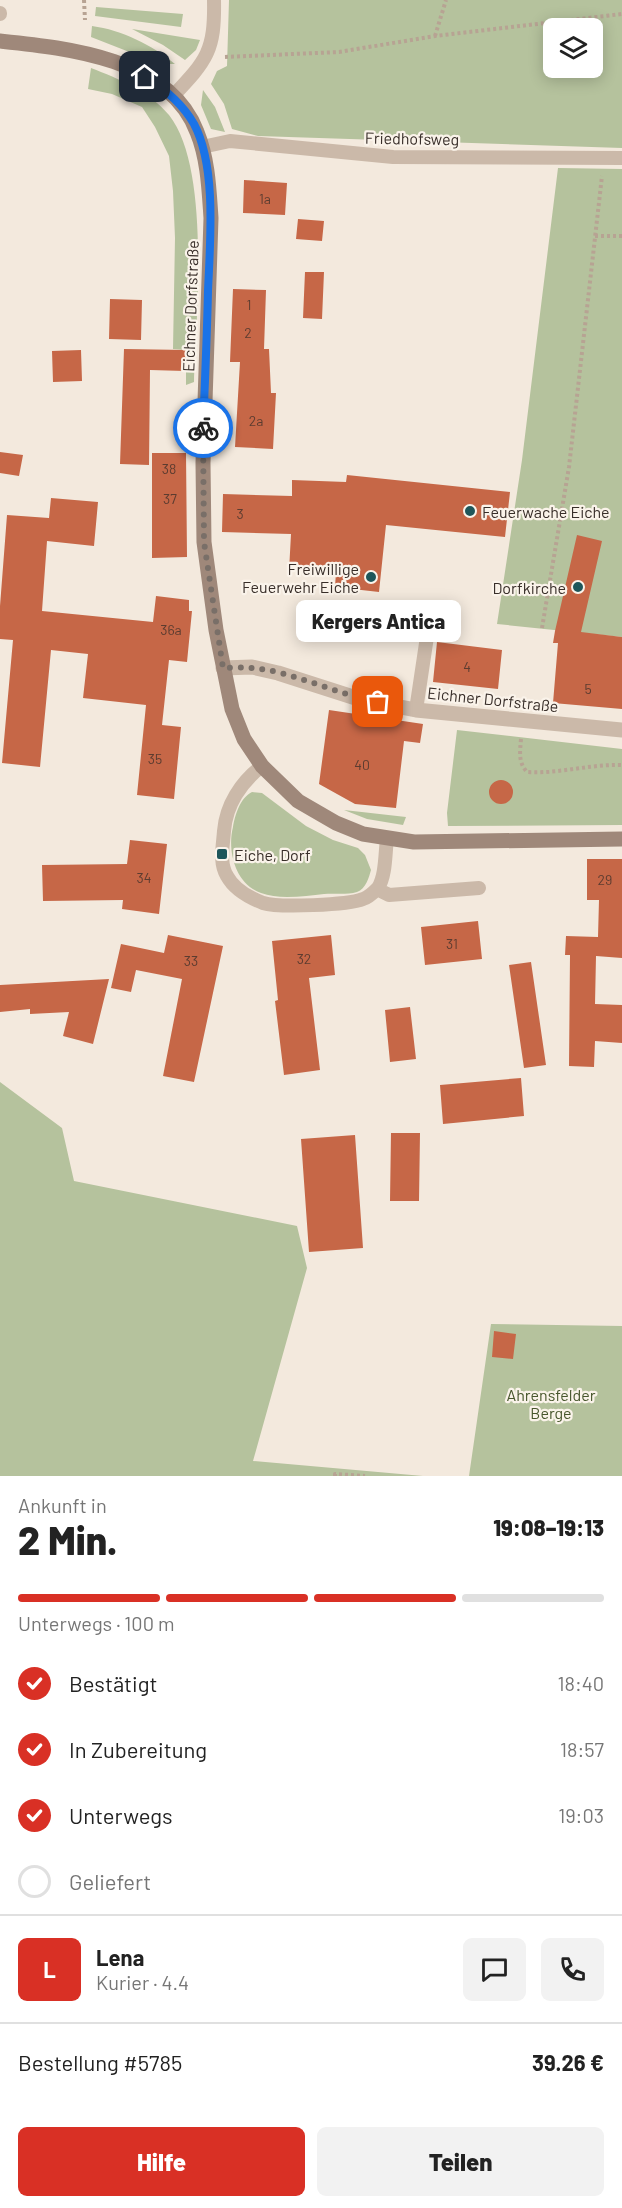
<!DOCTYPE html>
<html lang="de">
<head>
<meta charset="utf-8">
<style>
  body { margin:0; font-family:Barlow,sans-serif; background:#f2f2f2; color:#222; height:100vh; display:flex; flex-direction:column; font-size:22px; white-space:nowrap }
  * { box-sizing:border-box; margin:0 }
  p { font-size:20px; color:#767676 }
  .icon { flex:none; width:33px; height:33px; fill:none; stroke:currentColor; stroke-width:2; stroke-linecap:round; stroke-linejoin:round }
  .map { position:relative; height:1476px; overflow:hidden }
  .drawer { display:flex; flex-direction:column; background:#fff; flex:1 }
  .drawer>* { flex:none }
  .fabs { position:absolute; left:543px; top:18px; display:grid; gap:12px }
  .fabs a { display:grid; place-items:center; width:60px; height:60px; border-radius:9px; background:#fff; box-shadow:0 3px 15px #0003; font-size:30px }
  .pin { position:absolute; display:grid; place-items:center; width:51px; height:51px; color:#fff; margin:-26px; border-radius:12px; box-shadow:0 3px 9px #0006 }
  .courier { position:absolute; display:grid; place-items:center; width:60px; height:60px; margin:-30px; border:4px solid #1a73e8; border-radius:50%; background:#fff; color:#222; box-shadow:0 2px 8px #0007 }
  .bubble { position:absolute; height:42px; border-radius:9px; background:#fff; box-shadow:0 3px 15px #0003; font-size:20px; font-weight:800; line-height:42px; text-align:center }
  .summary em { font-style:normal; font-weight:800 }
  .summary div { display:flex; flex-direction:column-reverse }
  .summary { display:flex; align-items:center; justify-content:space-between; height:102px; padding:0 18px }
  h1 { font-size:39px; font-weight:800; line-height:45px }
  .bar { display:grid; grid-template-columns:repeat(4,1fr); gap:9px 6px; align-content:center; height:72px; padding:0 18px }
  .bar i { height:8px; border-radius:4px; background:#e0e0e0 }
  .bar .current { background:#d93025 }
  .bar p { grid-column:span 4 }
  .line { display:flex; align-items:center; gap:15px; padding:0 18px; border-top:2px solid #e0e0e0 }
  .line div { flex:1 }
  .round { display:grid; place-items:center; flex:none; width:63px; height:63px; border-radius:9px; background:#f2f2f2 }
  ol { padding:0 18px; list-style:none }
  li { display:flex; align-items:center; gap:18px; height:66px }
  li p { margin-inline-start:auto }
  li .icon { padding:6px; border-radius:50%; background:#d93025; color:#fff; stroke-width:4 }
  li:last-child { color:#767676 }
  li i { width:33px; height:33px; border:3px solid #e0e0e0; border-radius:50% }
  .action { display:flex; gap:12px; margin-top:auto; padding:12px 18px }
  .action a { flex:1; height:69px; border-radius:9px; background:#d93025; color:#fff; font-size:24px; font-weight:800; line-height:69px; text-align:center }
  .action a+a { background:#f2f2f2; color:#222 }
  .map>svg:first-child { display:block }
  .green { fill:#b5c29d; fill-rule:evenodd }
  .building { fill:#c66747 }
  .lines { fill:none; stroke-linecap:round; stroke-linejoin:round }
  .path { stroke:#b7a393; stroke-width:4; stroke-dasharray:3 3; stroke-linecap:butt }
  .lane { stroke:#cbb9a9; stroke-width:14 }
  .street { stroke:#cbb9a9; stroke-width:15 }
  .secondary { stroke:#9f887a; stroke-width:15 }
  .done { stroke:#796f68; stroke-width:6; stroke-dasharray:0 10.8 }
  .route { stroke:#1a73e8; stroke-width:8 }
  .poi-dot { fill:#1e565a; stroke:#faf3ea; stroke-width:2 }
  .labels { text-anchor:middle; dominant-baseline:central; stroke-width:4.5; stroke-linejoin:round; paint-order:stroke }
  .number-label { font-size:14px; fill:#5c3c30 }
  .street-label { font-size:16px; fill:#382e29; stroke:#faf3ea }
  .poi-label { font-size:16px; fill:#382e29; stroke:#faf3ea; text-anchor:start }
  .park-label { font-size:16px; fill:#47562c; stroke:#faf3ea }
</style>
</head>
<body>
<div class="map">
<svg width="622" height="1476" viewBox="0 0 622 1476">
  <rect width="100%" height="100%" fill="#f3e9dd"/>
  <path class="green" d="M229 0H622V148L258 136 232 129 224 104 211 84 217 71 227 66ZM554 28H592V68H554Z
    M96 7 183 14 181 27 95 16Z
    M92 26C122 30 152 45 175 64H160L91 37Z
    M132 29 200 40 196 50 185 60 163 45Z
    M91 68C119 79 149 91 169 115 211 168 196 316 194 382L186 385V350L173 349 175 238 173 191 169 156 155 127 142 107 112 94 88 89Z
    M203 90 215 107 225 132 211 129 201 105Z
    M558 168 622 169V637L497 624 522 460Z
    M457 730 622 749V825L448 826 447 813Z
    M252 792 262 793 306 826 333 840 358 848 365 855 371 870C369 877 366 889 357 892 347 895 334 893 324 894 305 896 279 900 261 893 235 884 227 850 233 827 235 815 240 798 252 792Z
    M344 810 406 817 403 825 367 819Z
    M0 1082 62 1128 74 1181 297 1226 307 1268 253 1461 423 1476H0Z
    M491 1324 622 1326V1476H469Z"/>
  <path class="building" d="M244 180 287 183 285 215 243 213Z
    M298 219 324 221 322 241 296 239Z
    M305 272H324L322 319 303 318Z
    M233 289 266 290 264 349H269L271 393H276L273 449 235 447 240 362H230Z
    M110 299 142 300 141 340 109 339Z
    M124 349 186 350 185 371 150 370 149 465 120 464Z
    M81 350 82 381 53 382 52 351Z
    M0 452 23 455 19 476 0 473Z
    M152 453H186L187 557 152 558Z
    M347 475 510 492 505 537 386 525 379 592 335 587 336 572 289 571 291 534 222 532 223 494 292 496V480L346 482Z
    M51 498 98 502 94 546 47 541 42 611 153 622 156 596 189 600V611H192L187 662 169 660 162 725 181 727 174 799 137 795 146 705 83 698 88 654 51 650 40 767 2 763 13 640 0 639V606L7 515 49 518Z
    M577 535 602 541 581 632 622 637V709L553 703 558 643H553L555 631Z
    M437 642 502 650 498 689 433 682Z
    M329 710 423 724 420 743 404 741 396 808 355 804 319 784Z
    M489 792a12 12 0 1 1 24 0a12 12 0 1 1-24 0Z
    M130 840 167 844 159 914 122 909 123 900 43 901 42 865 127 864Z
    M587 859H622V958L596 956 595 1004 622 1005V1043L595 1041 594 1067 569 1066 570 955H565L566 936 598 937 599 900H587Z
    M478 921 482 959 425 965 421 927Z
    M168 935 223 946 194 1082 163 1076 182 979 136 970 131 992 111 988 121 944 164 953Z
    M331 935 335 975 309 978 320 1070 284 1075 275 1001 278 1000 272 941Z
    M531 962 546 1065 524 1068 509 965Z
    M109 979 93 1044 63 1036 69 1012 30 1014V1009L0 1012V985Z
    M410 1007 416 1059 390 1062 385 1010Z
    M521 1078 524 1116 443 1124 440 1085Z
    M391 1133H420L419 1201H390Z
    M355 1135 363 1248 309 1252 301 1139Z
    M494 1331 516 1334 513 1359 492 1357Z"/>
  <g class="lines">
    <path class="path" d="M84 0 85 20
      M435 36 446 0
      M225 57 339 52 435 36 622 14
      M595 236H622
      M542 628 569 467 602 176
      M521 739C520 752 518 762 527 772 559 774 590 764 622 765
      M335 1476V1474L365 1476"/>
    <path class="lane" d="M0 14V13
      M173 96C207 60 215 51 214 0
      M202 147 230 141 393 157 622 158
      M416 710 431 610
      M262 766C241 782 226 805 224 831 223 846 219 863 227 876 234 889 250 898 263 903 279 908 348 905 363 899 367 898 375 891 378 888 386 875 385 854 387 839
      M377 889 389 895 479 888"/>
    <path class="street" d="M223 668 252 667 278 673 359 699 416 710 622 730"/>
    <path class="secondary" d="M0 41C67 48 169 58 197 132 208 159 209 189 211 218L203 463 204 542 216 630 232 709 244 739 262 766 298 801 336 823 363 834 414 842 622 839"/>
  </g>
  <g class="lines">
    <path class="done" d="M203 428 204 542 223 668C232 668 242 667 251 668 290 670 337 695 378 702"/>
    <path class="route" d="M145 77C165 89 182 103 194 124 217 167 210 243 208 291 207 336 205 382 203 428"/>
  </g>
  <g class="poi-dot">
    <circle cx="470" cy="511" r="6"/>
    <circle cx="371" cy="577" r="6"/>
    <circle cx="578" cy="587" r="6"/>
    <rect x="216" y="848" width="12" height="12" rx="3"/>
  </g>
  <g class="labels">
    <g class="number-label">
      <text x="265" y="198">1a</text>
      <text x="249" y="304">1</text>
      <text x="248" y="332">2</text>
      <text x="256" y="420">2a</text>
      <text x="169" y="468">38</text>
      <text x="170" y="498">37</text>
      <text x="240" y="513">3</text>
      <text x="171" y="629">36a</text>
      <text x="467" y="666">4</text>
      <text x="588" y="688">5</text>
      <text x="155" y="758">35</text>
      <text x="362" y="764">40</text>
      <text x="144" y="877">34</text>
      <text x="605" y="879">29</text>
      <text x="452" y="943">31</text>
      <text x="304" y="958">32</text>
      <text x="191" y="960">33</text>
    </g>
    <g class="street-label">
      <text transform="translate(412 138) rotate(1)">Friedhofsweg</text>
      <text transform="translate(190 306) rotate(-88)">Eichner Dorfstraße</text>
      <text transform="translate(493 699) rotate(6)">Eichner Dorfstraße</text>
    </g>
    <g class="poi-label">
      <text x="482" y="511">Feuerwache Eiche</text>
      <text x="359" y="568" text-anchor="end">Freiwillige<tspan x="359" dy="18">Feuerwehr Eiche</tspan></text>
      <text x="566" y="587" text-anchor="end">Dorfkirche</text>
      <text x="234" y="854">Eiche, Dorf</text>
    </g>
    <g class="park-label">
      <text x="551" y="1394">Ahrensfelder<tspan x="551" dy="18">Berge</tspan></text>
    </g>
  </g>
</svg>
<div class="fabs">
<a><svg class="icon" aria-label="layers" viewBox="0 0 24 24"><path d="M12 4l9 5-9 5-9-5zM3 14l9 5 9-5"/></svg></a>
</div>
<div class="pin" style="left:378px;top:702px;background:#ea580c"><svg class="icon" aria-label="bag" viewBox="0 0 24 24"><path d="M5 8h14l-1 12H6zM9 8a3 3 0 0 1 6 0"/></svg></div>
<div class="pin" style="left:145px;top:77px;background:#1f2937"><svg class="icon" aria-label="home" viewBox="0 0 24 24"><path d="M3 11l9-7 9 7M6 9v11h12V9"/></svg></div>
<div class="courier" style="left:203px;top:428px"><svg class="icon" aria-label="bike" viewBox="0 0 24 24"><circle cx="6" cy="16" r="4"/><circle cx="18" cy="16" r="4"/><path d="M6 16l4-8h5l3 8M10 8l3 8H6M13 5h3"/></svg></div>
<div class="bubble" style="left:296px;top:600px;width:165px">Kergers Antica</div>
</div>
<section class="drawer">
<div class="summary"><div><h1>2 Min.</h1><p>Ankunft in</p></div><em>19:08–19:13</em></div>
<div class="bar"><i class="current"></i><i class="current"></i><i class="current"></i><i></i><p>Unterwegs · 100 m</p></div>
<ol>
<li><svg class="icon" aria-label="check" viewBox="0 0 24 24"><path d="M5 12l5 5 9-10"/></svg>Bestätigt<p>18:40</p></li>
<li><svg class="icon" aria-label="check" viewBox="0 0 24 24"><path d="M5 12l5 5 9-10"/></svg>In Zubereitung<p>18:57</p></li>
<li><svg class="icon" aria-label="check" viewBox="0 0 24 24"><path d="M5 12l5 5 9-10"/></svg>Unterwegs<p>19:03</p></li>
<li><i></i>Geliefert</li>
</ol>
<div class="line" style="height:108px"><b class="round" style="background:#d93025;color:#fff">L</b><div><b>Lena</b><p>Kurier · 4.4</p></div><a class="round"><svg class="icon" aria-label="chat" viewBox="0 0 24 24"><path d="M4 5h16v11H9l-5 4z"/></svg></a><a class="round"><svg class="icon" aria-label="phone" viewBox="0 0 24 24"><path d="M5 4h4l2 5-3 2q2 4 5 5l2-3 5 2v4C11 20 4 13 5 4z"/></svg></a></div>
<div class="line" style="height:78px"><div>Bestellung #5785</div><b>39.26 €</b></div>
<div class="action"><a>Hilfe</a><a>Teilen</a></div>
</section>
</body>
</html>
